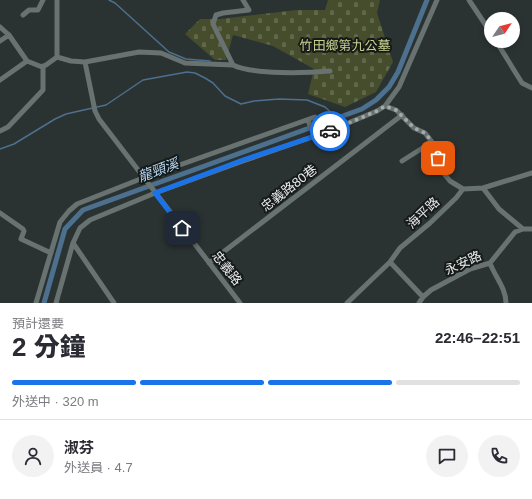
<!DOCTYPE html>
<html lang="zh-TW">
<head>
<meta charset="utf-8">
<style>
  body { margin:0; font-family:Arial,"Noto Sans TC",sans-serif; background:#f2f2f3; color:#2b2b33; height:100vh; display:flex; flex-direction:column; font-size:15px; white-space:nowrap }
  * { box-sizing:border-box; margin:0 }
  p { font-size:13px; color:#7c7c81 }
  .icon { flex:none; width:22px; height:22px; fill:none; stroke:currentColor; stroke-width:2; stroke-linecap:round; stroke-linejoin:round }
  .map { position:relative; height:303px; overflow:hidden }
  .drawer { display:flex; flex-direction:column; background:#fff; flex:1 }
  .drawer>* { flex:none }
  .needle { width:26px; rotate:55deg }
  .buttons { position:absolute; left:484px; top:12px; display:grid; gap:8px }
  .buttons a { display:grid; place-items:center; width:36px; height:36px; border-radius:50%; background:#fff; box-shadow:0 2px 6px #0003; font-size:20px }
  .pin { position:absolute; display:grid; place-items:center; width:34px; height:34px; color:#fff; margin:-17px; border-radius:8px; box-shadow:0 2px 6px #0006 }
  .courier { position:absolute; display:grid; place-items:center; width:40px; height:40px; margin:-20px; border:3px solid #1a73e8; border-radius:50%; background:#fff; color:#222; box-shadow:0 1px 5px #0007 }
  .headline em { font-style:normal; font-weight:800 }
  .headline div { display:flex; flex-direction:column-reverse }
  .headline { display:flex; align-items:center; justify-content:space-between; height:68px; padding:0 12px }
  h1 { font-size:26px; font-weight:800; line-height:30px }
  .bar { display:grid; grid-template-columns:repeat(4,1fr); gap:6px 4px; align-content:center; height:48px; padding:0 12px }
  .bar i { height:5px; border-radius:3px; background:#e1e1e2 }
  .bar .active { background:#1a73e8 }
  .bar p { grid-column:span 4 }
  .line { display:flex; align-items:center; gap:10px; padding:0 12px; border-top:1px solid #e1e1e2 }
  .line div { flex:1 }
  .round { display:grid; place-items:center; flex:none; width:42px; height:42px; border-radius:21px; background:#f2f2f3 }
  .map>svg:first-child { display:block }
  .cemetery { fill:url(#cemetery-stones) }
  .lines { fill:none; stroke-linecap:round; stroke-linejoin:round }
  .stream { stroke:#4c708e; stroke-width:1.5 }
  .canal { stroke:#4c708e; stroke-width:5 }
  .minor { stroke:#687270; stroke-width:5 }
  .done { stroke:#a5abaa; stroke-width:4; stroke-dasharray:0 7.2 }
  .route { stroke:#1a73e8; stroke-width:5 }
  .labels { text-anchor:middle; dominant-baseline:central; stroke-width:4; stroke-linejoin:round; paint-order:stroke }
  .park-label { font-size:13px; fill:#c5d38d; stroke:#161a19 }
  .street-label { font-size:13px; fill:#e6ebea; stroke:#161a19 }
  .water-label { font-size:14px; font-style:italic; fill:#b5d7f5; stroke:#161a19 }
</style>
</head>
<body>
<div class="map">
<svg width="532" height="303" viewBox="0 0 532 303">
  <defs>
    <pattern id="cemetery-stones" width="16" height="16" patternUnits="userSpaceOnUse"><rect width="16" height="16" fill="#464d2c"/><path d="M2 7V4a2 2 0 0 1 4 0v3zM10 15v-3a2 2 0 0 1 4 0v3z" fill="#61674b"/></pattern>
  </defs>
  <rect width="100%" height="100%" fill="#2b3332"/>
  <path class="cemetery" d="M328 0H380L377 13 393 62 376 92 345 107 308 94 314 69 273 46 233 35 226 60H215L185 34 200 19H220L297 10H325Z"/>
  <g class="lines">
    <path class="stream" d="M109 0 115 3 169 52 186 59 210 61
      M0 149 14 144 55 119 66 114 106 105 143 80 187 72 195 73 205 78 213 83 225 96 241 104 254 101 279 99 307 100 325 107 337 118"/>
    <path class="canal" d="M44 303 65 229 83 210 362 109 376 100 389 87 398 72 427 0"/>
    <path class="minor" d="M57 0V57
      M469 0 491 33
      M23 15 29 10H38L43 0
      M0 27 9 35 27 61 42 67 46 65 57 57
      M0 41 9 35
      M496 41 522 83 532 88
      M57 57 71 61 85 62 95 111 99 119 240 303
      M85 62 139 52 161 53 185 63 233 65C253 75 307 73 330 71
      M233 65 213 24 216 15 223 13 249 10 243 0
      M0 80 27 61
      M385 106 396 110 414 128 425 133 432 142 445 175 450 181 463 189
      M308 120 314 136
      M0 131 8 127 43 90V66
      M402 161 432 142
      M483 188 499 209 523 229
      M0 213 23 229 24 231 21 239 51 253
      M73 243 80 228 90 220 155 193 243 161 324 133 377 111 385 106 399 87 437 0
      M390 262 423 297
      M209 263 402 115
      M490 263C495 277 506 288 506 303
      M36 303 60 222 69 211 77 204 143 178 315 117
      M56 303 73 243 114 303
      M347 303 390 262 400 248 430 223 456 198 463 189 483 188 532 173
      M419 303 423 297 431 290 470 269 490 263 515 232 523 229H532"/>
  </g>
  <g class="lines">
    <path class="done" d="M330 131 377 111 385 106 396 110 414 128 425 133 432 142 438 158"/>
    <path class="route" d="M182 228 155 193 243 160 330 131"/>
  </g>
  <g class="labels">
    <g class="park-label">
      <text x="345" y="45">竹田鄉第九公墓</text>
    </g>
    <g class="street-label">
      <text transform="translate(289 188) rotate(-38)">忠義路80巷</text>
      <text transform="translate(423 213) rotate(-43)">海平路</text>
      <text transform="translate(463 263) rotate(-25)">永安路</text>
      <text transform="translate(227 268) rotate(52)">忠義路</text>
    </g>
    <g class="water-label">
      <text transform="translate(158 170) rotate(-20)">龍頸溪</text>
    </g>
  </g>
</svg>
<div class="buttons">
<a><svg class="needle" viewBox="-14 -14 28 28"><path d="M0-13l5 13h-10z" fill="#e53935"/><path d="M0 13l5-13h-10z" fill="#7c7c81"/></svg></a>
</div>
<div class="pin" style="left:438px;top:158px;background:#ea580c"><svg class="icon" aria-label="bag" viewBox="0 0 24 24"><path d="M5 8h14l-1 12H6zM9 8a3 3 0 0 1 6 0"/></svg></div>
<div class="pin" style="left:182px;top:228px;background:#1f2937"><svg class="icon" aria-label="home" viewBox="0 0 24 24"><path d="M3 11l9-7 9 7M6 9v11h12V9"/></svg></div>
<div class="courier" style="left:330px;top:131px"><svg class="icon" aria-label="car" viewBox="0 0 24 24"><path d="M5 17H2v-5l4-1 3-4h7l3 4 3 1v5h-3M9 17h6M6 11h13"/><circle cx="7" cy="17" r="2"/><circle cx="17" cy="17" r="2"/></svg></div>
</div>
<section class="drawer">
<div class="headline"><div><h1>2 分鐘</h1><p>預計還要</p></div><em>22:46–22:51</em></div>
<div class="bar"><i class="active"></i><i class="active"></i><i class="active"></i><i></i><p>外送中 · 320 m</p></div>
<div class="line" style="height:72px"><a class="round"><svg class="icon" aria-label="person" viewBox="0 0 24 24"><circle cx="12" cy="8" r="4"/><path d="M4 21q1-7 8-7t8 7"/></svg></a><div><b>淑芬</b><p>外送員 · 4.7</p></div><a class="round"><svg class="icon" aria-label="chat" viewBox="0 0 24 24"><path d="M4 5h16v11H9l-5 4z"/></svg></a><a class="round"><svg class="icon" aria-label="phone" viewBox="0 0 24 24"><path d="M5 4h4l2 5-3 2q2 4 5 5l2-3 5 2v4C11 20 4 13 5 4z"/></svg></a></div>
</section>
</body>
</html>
